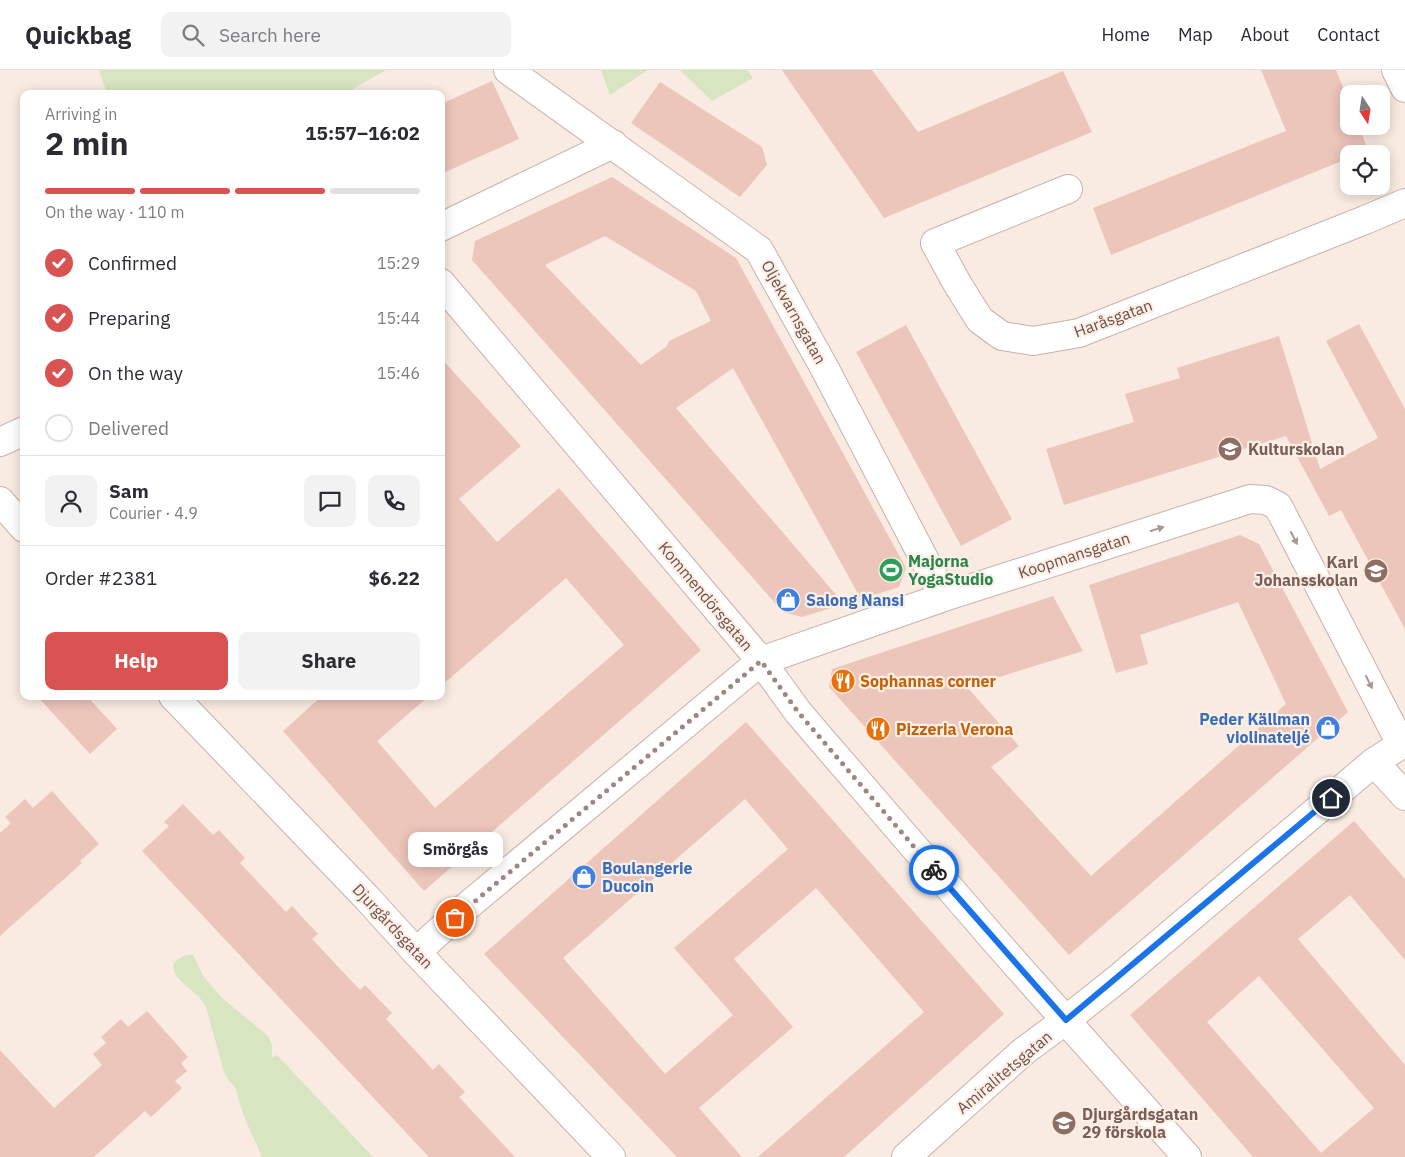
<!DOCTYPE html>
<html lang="en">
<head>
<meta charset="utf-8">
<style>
  body { margin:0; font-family:"IBM Plex Sans",sans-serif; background:#f2f2f3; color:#2b2b33; height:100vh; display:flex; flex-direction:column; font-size:19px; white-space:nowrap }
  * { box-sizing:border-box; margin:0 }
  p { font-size:16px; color:#7c7c81 }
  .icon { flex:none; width:28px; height:28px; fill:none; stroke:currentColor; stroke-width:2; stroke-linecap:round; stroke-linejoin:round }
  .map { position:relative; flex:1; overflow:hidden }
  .drawer { position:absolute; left:20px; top:20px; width:425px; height:610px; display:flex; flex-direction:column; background:#fff; border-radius:10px; box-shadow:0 2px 12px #0003 }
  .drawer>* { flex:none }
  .needle { width:32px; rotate:168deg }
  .controls { position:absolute; left:1340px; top:15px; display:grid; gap:10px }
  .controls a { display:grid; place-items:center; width:50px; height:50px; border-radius:10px; background:#fff; box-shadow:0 2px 12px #0003; font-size:25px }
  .pin { position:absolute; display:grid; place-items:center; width:42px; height:42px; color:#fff; margin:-21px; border:2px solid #fff; border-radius:50%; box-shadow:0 1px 5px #0007 }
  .courier { position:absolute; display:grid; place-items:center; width:50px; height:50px; margin:-25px; border:4px solid #1a73e8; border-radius:50%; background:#fff; color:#222; box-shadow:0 1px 6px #0007 }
  .bubble { position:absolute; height:35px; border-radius:10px; background:#fff; box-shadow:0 2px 12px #0003; font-size:16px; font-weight:700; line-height:35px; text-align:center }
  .overview em { font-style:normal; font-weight:700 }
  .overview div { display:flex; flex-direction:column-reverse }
  .overview { display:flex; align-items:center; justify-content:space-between; height:85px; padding:0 25px }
  h1 { font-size:32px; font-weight:700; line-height:38px }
  .bar { display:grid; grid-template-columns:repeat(4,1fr); gap:8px 5px; align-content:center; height:60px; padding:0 25px }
  .bar i { height:6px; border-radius:4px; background:#e1e1e2 }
  .bar .active { background:#d85351 }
  .bar p { grid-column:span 4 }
  .line { display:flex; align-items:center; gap:12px; padding:0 25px; border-top:1px solid #e1e1e2 }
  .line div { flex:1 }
  .round { display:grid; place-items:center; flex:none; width:52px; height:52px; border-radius:10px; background:#f2f2f3 }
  ol { padding:0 25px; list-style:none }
  li { display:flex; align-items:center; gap:15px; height:55px }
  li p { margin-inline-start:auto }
  li .icon { padding:5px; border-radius:50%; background:#d85351; color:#fff; stroke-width:4 }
  li:last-child { color:#7c7c81 }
  li i { width:28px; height:28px; border:2px solid #e1e1e2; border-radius:50% }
  .primary-button { display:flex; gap:10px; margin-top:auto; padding:10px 25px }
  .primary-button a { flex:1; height:58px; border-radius:10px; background:#d85351; color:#fff; font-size:20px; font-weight:700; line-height:58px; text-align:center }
  .primary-button a+a { background:#f2f2f3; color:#2b2b33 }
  header { display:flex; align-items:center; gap:30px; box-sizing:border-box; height:70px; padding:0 25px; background:#fff; border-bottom:1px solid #e1e1e2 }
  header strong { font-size:24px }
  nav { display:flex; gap:28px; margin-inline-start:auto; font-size:18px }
  .search { width:350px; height:45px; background:#f2f2f3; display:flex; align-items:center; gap:12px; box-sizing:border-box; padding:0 18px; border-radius:10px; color:#7c7c81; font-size:19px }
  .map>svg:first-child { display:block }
  .green { fill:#d7e5c1 }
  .building { fill:#ecc5bb; fill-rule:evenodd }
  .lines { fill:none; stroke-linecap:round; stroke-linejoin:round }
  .minor-casing { stroke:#c8b1aa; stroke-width:30 }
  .tertiary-casing { stroke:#c8b1aa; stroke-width:30 }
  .minor { stroke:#fff; stroke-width:28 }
  .tertiary { stroke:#fff; stroke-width:28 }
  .oneway { fill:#a89693 }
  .done { stroke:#9f8680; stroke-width:5; stroke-dasharray:0 9 }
  .route { stroke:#1a73e8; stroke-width:6 }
  .labels { text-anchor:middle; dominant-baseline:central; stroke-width:4.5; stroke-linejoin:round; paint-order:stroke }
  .street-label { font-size:16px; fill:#6e504b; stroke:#fdefe6 }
  .education-label { font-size:16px; font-weight:bold; fill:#785e54; stroke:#fdefe6; text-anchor:start }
  .leisure-label { font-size:16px; font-weight:bold; fill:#27864d; stroke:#fdefe6; text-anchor:start }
  .shop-label { font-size:16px; font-weight:bold; fill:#366cbe; stroke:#fdefe6; text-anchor:start }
  .food-label { font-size:16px; font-weight:bold; fill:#c56008; stroke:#fdefe6; text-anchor:start }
</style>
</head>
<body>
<header>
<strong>Quickbag</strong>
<div class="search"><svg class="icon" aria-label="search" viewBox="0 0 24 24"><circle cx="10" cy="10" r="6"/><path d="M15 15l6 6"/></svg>Search here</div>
<nav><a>Home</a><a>Map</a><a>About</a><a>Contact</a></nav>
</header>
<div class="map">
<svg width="1405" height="1087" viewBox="0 0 1405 1087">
  <rect width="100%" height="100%" fill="#f9ebe1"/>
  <path class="green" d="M99 0H386L344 24H107Z
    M601 0H648L610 25Z
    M680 0H747L753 8 712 31Z
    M187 885H193L204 907 222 928 268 966 272 975V987L277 985 373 1087H262L245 1049 235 1017 229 1011 224 1002 206 937C204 934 202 930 199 927 189 917 154 896 187 885Z"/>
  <path class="building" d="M782 0H872L918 62 1063 1 1092 62 884 148Z
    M1261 0H1336L1349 32V56H1359L1368 80 1359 84H1349V88L1111 185 1093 138 1286 61Z
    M492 11 519 69 441 104V34Z
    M660 12 762 77 767 95 740 127 631 53Z
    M612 107 736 188 906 498 899 517 861 529 733 298 676 338 844 534 802 547 783 542 472 190 475 171ZM605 166 696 221 711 251 669 271 667 276 641 295 545 195Z
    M1359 254 1405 339V559L1341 440 1329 446 1286 366 1064 435 1046 379 1134 352 1125 324 1180 308 1177 298 1279 266 1320 399 1378 368 1326 271Z
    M906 255 1012 449 961 476 856 282Z
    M441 288 521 376 459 429 497 472 559 418 701 580 424 821 283 661 322 626H429L377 671 435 738 624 575 566 508 441 616Z
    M1240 465 1259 474 1348 642 1069 885 829 617 832 599 1053 526 1083 581 967 617 1019 676 991 697 1091 806 1286 634 1238 532 1140 565 1148 594 1116 603 1089 515Z
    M37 626H87L117 659 90 684Z
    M746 652 1004 944 844 1087H758L924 942 816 818 734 889 793 957 699 1038 742 1087H677L484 884ZM745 729 788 779 674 878 733 945 665 1004 563 888Z
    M52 721 99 774 80 791 82 793 0 866V763L11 753 5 747 25 729 33 738Z
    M183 734 213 765 219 760 245 788 240 793 286 842 292 836 318 864 312 869 360 920 365 915 392 943 386 949 433 1000 439 994 465 1022 459 1027 515 1087H429L142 781 169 756 164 752Z
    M1354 751 1405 809V890L1350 825 1298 869 1405 995V1087H1253L1130 945ZM1259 906 1374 1038 1321 1083 1207 952Z
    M147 941 188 987 181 993 187 1001 175 1011 182 1018 151 1047 145 1041 94 1087H0V980L54 1038 102 995 93 984 106 973 101 967 121 949 128 957Z"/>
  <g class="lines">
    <defs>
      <path id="minor" d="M508 0 759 180 825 299 944 527
        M1396 0 1405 18
        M1068 119 935 173 958 215 980 250 1002 266 1033 271 1079 263 1365 150 1405 133
        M441 157 613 74
        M441 213 761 591 798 642 821 669 998 874 1187 1087
        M0 372 24 361
        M1374 692 1405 726
        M416 882 465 838 761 591 944 527 1250 429 1266 430 1278 436 1401 674
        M906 1087 1024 981 1066 950 1120 907 1374 692 1405 672"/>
      <path id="tertiary" d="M0 431 24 458
        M173 626 367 828 416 882 611 1087"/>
    </defs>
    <use href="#minor" class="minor-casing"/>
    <use href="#tertiary" class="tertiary-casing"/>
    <use href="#minor" class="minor"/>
    <use href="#tertiary" class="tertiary"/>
  </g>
  <defs><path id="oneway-solid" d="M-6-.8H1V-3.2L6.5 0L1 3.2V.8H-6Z" transform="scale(1.25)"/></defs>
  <g class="oneway">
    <use href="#oneway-solid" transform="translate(1157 459) rotate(-18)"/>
    <use href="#oneway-solid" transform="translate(1294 468) rotate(63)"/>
    <use href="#oneway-solid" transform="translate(1369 612) rotate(63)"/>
  </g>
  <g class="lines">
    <path class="done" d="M455 848 761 591 798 642 934 800"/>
    <path class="route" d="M934 800 1066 950 1331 728"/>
  </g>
  <defs>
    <symbol id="school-disc" viewBox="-11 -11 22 22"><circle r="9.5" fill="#8d6e63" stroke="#fdefe6"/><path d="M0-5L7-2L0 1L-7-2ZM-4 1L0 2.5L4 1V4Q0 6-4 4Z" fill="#fff"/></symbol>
    <symbol id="stadium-disc" viewBox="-11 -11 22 22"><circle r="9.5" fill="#2e9e5b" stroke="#fdefe6"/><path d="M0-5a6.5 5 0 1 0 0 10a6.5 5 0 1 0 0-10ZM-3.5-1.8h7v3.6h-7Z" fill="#fff"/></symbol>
    <symbol id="shop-disc" viewBox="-11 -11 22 22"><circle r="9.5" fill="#3f7fe0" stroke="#fdefe6"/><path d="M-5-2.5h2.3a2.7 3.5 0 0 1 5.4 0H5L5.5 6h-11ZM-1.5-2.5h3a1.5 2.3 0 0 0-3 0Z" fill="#fff"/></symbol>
    <symbol id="restaurant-disc" viewBox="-11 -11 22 22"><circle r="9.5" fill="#e8710a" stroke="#fdefe6"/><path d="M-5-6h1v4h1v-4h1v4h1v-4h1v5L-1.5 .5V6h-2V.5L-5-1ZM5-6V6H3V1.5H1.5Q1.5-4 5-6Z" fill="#fff"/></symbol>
  </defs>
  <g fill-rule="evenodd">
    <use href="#school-disc" x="1216" y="365" width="28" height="28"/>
    <use href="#stadium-disc" x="877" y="486" width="28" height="28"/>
    <use href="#school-disc" x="1362" y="487" width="28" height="28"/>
    <use href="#shop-disc" x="774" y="516" width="28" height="28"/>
    <use href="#restaurant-disc" x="829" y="597" width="28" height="28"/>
    <use href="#shop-disc" x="1314" y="644" width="28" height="28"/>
    <use href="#restaurant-disc" x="864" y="645" width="28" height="28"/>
    <use href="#shop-disc" x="570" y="793" width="28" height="28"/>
    <use href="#school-disc" x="1050" y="1039" width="28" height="28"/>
  </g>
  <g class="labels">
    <g class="street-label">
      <text transform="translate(794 242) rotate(61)">Oljekvarnsgatan</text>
      <text transform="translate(1113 248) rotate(-20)">Haråsgatan</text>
      <text transform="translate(1074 485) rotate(-18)">Koopmansgatan</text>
      <text transform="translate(706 526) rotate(50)">Kommendörsgatan</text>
      <text transform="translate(393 856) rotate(47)">Djurgårdsgatan</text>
      <text transform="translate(1004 1002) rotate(-40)">Amiralitetsgatan</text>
    </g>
    <g class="education-label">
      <text x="1248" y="379">Kulturskolan</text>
      <text x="1358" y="492" text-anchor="end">Karl<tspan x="1358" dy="18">Johansskolan</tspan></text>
      <text x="1082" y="1044">Djurgårdsgatan<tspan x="1082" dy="18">29 förskola</tspan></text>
    </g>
    <g class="leisure-label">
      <text x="908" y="491">Majorna<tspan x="908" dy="18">YogaStudio</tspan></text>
    </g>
    <g class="shop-label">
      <text x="806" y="530">Salong Nansi</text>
      <text x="1310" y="649" text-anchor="end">Peder Källman<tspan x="1310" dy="18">violinateljé</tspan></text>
      <text x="602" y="798">Boulangerie<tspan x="602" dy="18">Ducoin</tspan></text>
    </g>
    <g class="food-label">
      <text x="860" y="611">Sophannas corner</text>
      <text x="896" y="659">Pizzeria Verona</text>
    </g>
  </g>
</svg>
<div class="controls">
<a><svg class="needle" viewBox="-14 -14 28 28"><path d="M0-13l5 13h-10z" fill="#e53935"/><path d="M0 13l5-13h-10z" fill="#7c7c81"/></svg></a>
<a><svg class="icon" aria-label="locate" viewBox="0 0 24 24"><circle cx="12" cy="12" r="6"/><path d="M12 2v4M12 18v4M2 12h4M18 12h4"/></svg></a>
</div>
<div class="pin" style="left:455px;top:848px;background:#ea580c"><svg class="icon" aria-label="bag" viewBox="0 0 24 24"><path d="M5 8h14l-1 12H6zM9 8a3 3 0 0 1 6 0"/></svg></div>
<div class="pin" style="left:1331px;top:728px;background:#1f2937"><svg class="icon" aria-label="home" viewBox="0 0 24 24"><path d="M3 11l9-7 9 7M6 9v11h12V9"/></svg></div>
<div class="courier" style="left:934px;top:800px"><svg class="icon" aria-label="bike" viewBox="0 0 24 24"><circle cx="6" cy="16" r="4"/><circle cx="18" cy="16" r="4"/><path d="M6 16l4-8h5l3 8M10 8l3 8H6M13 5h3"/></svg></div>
<div class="bubble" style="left:408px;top:762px;width:95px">Smörgås</div>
<section class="drawer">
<div class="overview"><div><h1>2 min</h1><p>Arriving in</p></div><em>15:57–16:02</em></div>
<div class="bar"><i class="active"></i><i class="active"></i><i class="active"></i><i></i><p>On the way · 110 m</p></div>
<ol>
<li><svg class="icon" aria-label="check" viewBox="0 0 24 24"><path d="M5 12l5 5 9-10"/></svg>Confirmed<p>15:29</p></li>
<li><svg class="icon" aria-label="check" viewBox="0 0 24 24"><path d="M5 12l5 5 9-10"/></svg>Preparing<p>15:44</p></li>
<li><svg class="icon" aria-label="check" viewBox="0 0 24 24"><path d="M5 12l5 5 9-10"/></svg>On the way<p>15:46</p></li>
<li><i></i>Delivered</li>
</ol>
<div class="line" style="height:90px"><a class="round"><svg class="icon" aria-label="person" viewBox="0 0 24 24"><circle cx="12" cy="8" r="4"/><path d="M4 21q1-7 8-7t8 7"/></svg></a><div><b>Sam</b><p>Courier · 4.9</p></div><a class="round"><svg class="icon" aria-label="chat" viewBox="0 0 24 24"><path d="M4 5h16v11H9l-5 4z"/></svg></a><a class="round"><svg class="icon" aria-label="phone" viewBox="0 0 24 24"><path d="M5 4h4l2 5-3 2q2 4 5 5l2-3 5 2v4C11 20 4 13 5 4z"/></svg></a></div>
<div class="line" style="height:65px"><div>Order #2381</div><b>$6.22</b></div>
<div class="primary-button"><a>Help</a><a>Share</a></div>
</section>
</div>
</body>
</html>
